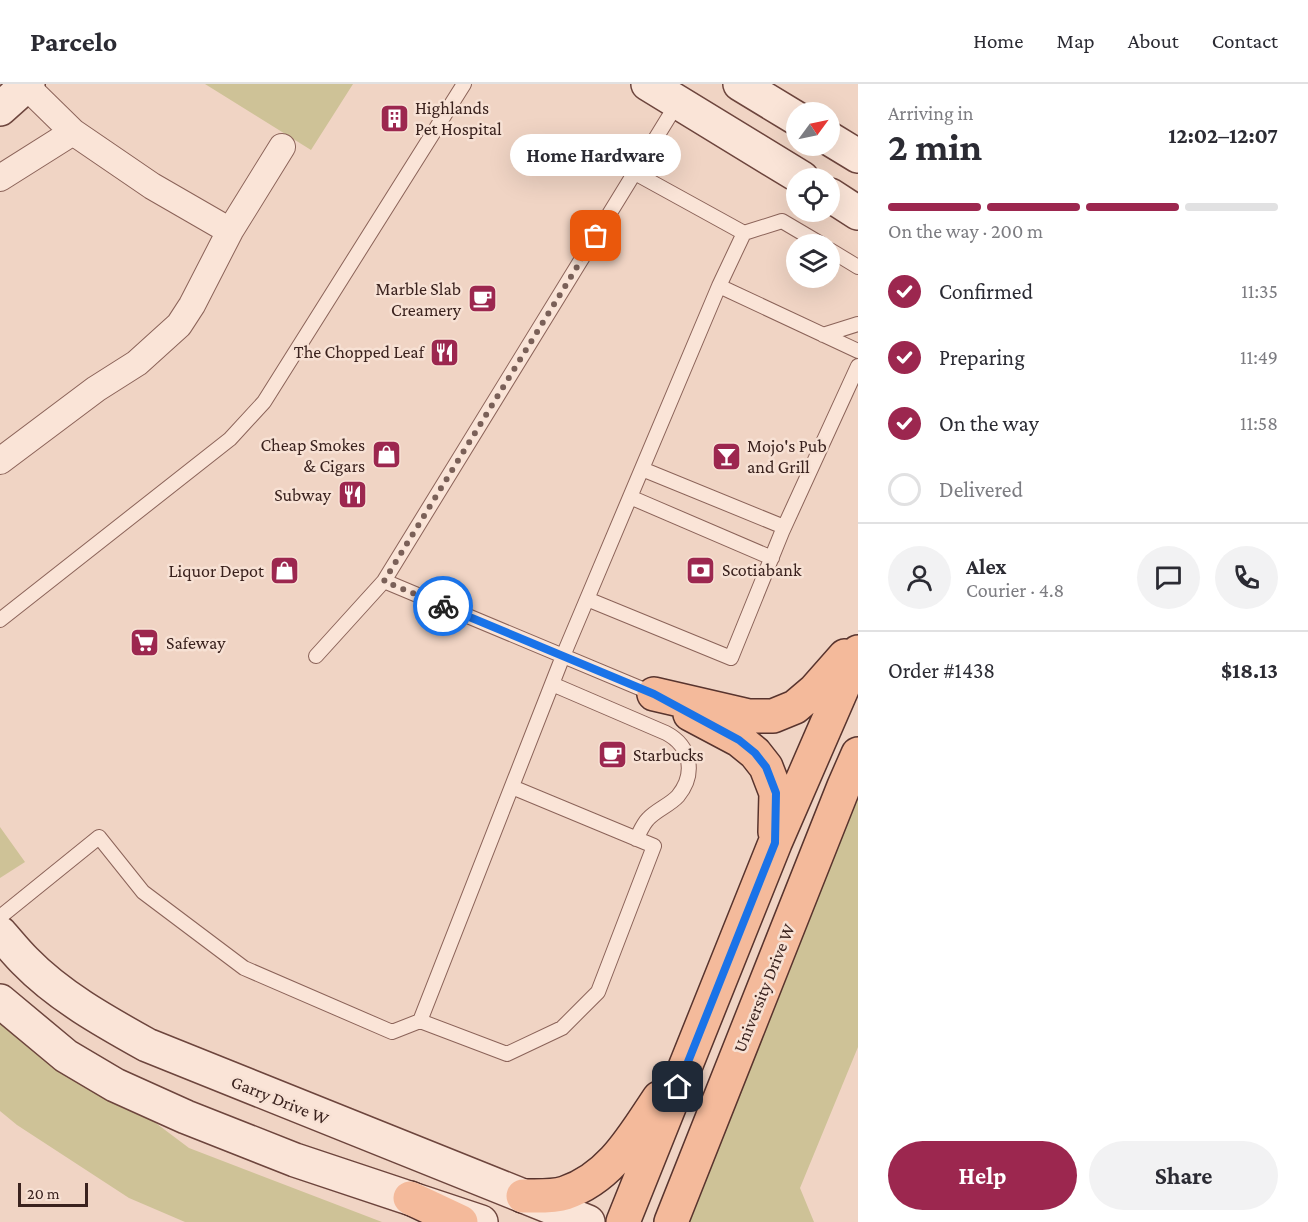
<!DOCTYPE html>
<html lang="en">
<head>
<meta charset="utf-8">
<style>
  body { margin:0; font-family:"Crimson Pro",serif; background:#f2f2f3; color:#2b2b33; height:100vh; display:flex; flex-direction:column; font-size:22px; white-space:nowrap }
  * { box-sizing:border-box; margin:0 }
  p { font-size:20px; color:#7c7c81 }
  .icon { flex:none; width:33px; height:33px; fill:none; stroke:currentColor; stroke-width:2; stroke-linecap:round; stroke-linejoin:round }
  .map { position:relative; flex:1; overflow:hidden }
  .panel { display:flex; flex-direction:column; background:#fff; width:450px }
  .panel>* { flex:none }
  .needle { width:39px; rotate:57deg }
  .fabs { position:absolute; left:786px; top:18px; display:grid; gap:12px }
  .fabs a { display:grid; place-items:center; width:54px; height:54px; border-radius:50%; background:#fff; box-shadow:0 6px 24px #0002; font-size:30px }
  .scale { position:absolute; left:18px; bottom:15px; width:70px; box-sizing:border-box; padding-left:6px; border:3px solid #3a221e; border-top:0; font-size:16px; line-height:21px; white-space:nowrap; color:#3a221e; -webkit-text-stroke:4px #f7e1d4; paint-order:stroke }
  .pin { position:absolute; display:grid; place-items:center; width:51px; height:51px; color:#fff; margin:-26px; border-radius:12px; box-shadow:0 3px 9px #0006 }
  .courier { position:absolute; display:grid; place-items:center; width:60px; height:60px; margin:-30px; border:4px solid #1a73e8; border-radius:50%; background:#fff; color:#222; box-shadow:0 2px 8px #0007 }
  .bubble { position:absolute; height:42px; border-radius:21px; background:#fff; box-shadow:0 6px 24px #0002; font-size:20px; font-weight:700; line-height:42px; text-align:center }
  .summary em { font-style:normal; font-weight:700 }
  .summary div { display:flex; flex-direction:column-reverse }
  .summary { display:flex; align-items:center; justify-content:space-between; height:102px; padding:0 30px }
  h1 { font-size:39px; font-weight:700; line-height:45px }
  .bar { display:grid; grid-template-columns:repeat(4,1fr); gap:9px 6px; align-content:center; height:72px; padding:0 30px }
  .bar i { height:8px; border-radius:4px; background:#e1e1e2 }
  .bar .on { background:#9c274f }
  .bar p { grid-column:span 4 }
  .line { display:flex; align-items:center; gap:15px; padding:0 30px; border-top:2px solid #e1e1e2 }
  .line div { flex:1 }
  .round { display:grid; place-items:center; flex:none; width:63px; height:63px; border-radius:32px; background:#f2f2f3 }
  ol { padding:0 30px; list-style:none }
  li { display:flex; align-items:center; gap:18px; height:66px }
  li p { margin-inline-start:auto }
  li .icon { padding:6px; border-radius:50%; background:#9c274f; color:#fff; stroke-width:4 }
  li:last-child { color:#7c7c81 }
  li i { width:33px; height:33px; border:3px solid #e1e1e2; border-radius:50% }
  .button { display:flex; gap:12px; margin-top:auto; padding:12px 30px }
  .button a { flex:1; height:69px; border-radius:36px; background:#9c274f; color:#fff; font-size:24px; font-weight:700; line-height:69px; text-align:center }
  .button a+a { background:#f2f2f3; color:#2b2b33 }
  header { display:flex; align-items:center; gap:36px; box-sizing:border-box; height:84px; padding:0 30px; background:#fff; border-bottom:2px solid #e1e1e2 }
  header strong { font-size:28px }
  nav { display:flex; gap:33px; margin-inline-start:auto; font-size:21px }
  main { display:flex; flex:1; min-height:0 }
  .map>svg:first-child { display:block }
  .green { fill:#cec297 }
  .lines { fill:none; stroke-linecap:round; stroke-linejoin:round }
  .lane-casing { stroke:#8b6359; stroke-width:16 }
  .street-casing { stroke:#8b6359; stroke-width:28 }
  .secondary-casing { stroke:#6d453d; stroke-width:36 }
  .primary-casing { stroke:#58342e; stroke-width:36 }
  .lane { stroke:#fae4d7; stroke-width:14 }
  .street { stroke:#fae4d7; stroke-width:26 }
  .secondary { stroke:#fae4d7; stroke-width:33 }
  .primary { stroke:#f4ba9b; stroke-width:33 }
  .done { stroke:#7a6058; stroke-width:6; stroke-dasharray:0 10.8 }
  .route { stroke:#1a73e8; stroke-width:8 }
  .labels { text-anchor:middle; dominant-baseline:central; stroke-width:5; stroke-linejoin:round; paint-order:stroke }
  .poi-label { font-size:18px; fill:#3a221e; stroke:#f7e1d4; text-anchor:start }
  .street-label { font-size:18px; fill:#3a221e; stroke:#f7e1d4 }
</style>
</head>
<body>
<header>
<strong>Parcelo</strong>
<nav><a>Home</a><a>Map</a><a>About</a><a>Contact</a></nav>
</header>
<main>
<div class="map">
<svg width="858" height="1138" viewBox="0 0 858 1138">
  <rect width="100%" height="100%" fill="#f0d4c4"/>
  <path class="green" d="M205 0H353L311 66Z
    M858 670V963L800 1104 814 1138H673Z
    M0 743 25 778 0 794Z
    M0 914 68 973 189 1064 382 1138H185L129 1114 17 1041 0 1027Z"/>
  <g class="lines">
    <defs>
      <path id="lane" d="M635 89 744 149 782 137 821 160
        M830 166 858 183
        M719 202 858 267
        M823 251 858 240
        M642 385 784 443
        M630 413 772 474
        M384 497 654 610
        M587 515 731 574 782 448 858 282
        M0 536 230 355 264 318 464 0
        M316 572 384 497 678 18
        M552 600 666 649C691 662 696 690 678 712 670 721 656 726 648 735 643 740 640 748 636 755
        M0 833 99 753 143 808 244 884 392 948 420 937 563 572 719 202 744 149
        M420 937 507 970 562 944 598 908 654 762 512 703"/>
      <path id="street" d="M26 2 73 48 152 102 230 147
        M0 94 73 48
        M0 377 96 305 137 279 179 241 192 221 230 147 282 63"/>
      <path id="secondary" d="M648 0 802 94
        M740 0 796 34
        M0 25 28 0
        M830 55 858 72
        M830 111 858 129
        M0 849C8 858 16 868 25 877 59 912 104 937 147 961L588 1138
        M0 917 66 972 115 1001 186 1033 295 1076 481 1138"/>
      <path id="primary" d="M654 610 749 632H773L795 623 815 606 845 572
        M690 630 739 656 755 669 766 683 776 709 775 748
        M523 1112C536 1112 553 1113 565 1109 611 1094 634 1051 659 1014
        M410 1114 461 1138
        M623 1138 775 759 858 568
        M671 1138 844 702 858 670"/>
    </defs>
    <use href="#lane" class="lane-casing"/>
    <use href="#street" class="street-casing"/>
    <use href="#secondary" class="secondary-casing"/>
    <use href="#primary" class="primary-casing"/>
    <use href="#lane" class="lane"/>
    <use href="#street" class="street"/>
    <use href="#secondary" class="secondary"/>
    <use href="#primary" class="primary"/>
  </g>
  <g class="lines">
    <path class="done" d="M443 522 384 497 596 152"/>
    <path class="route" d="M443 522 654 610 739 656 755 669 766 683 776 709 775 759 678 1003"/>
  </g>
  <defs>
    <symbol id="building-square" viewBox="-11 -11 22 22"><rect x="-9" y="-9" width="18" height="18" rx="4" fill="#9c274f" stroke="#f7e1d4"/><path d="M-4-6H4V6H1V3H-1V6H-4ZM-2.5-4.3h1.7v1.8h-1.7ZM.8-4.3h1.7v1.8H.8ZM-2.5-1h1.7V.8h-1.7ZM.8-1h1.7V.8H.8Z" fill="#fff"/></symbol>
    <symbol id="cafe-square" viewBox="-11 -11 22 22"><rect x="-9" y="-9" width="18" height="18" rx="4" fill="#9c274f" stroke="#f7e1d4"/><path d="M-5.5-4.5H6V0H3Q3 3.5 0 3.5H-2.5Q-5.5 3.5-5.5 0ZM3-3.2v2h1.7v-2ZM-6 4.5H4V6H-6Z" fill="#fff"/></symbol>
    <symbol id="restaurant-square" viewBox="-11 -11 22 22"><rect x="-9" y="-9" width="18" height="18" rx="4" fill="#9c274f" stroke="#f7e1d4"/><path d="M-5-6h1v4h1v-4h1v4h1v-4h1v5L-1.5 .5V6h-2V.5L-5-1ZM5-6V6H3V1.5H1.5Q1.5-4 5-6Z" fill="#fff"/></symbol>
    <symbol id="shop-square" viewBox="-11 -11 22 22"><rect x="-9" y="-9" width="18" height="18" rx="4" fill="#9c274f" stroke="#f7e1d4"/><path d="M-5-2.5h2.3a2.7 3.5 0 0 1 5.4 0H5L5.5 6h-11ZM-1.5-2.5h3a1.5 2.3 0 0 0-3 0Z" fill="#fff"/></symbol>
    <symbol id="bar-square" viewBox="-11 -11 22 22"><rect x="-9" y="-9" width="18" height="18" rx="4" fill="#9c274f" stroke="#f7e1d4"/><path d="M-6-5H6L.8 .8V4.5H3.5V6h-7V4.5H-.8V.8Z" fill="#fff"/></symbol>
    <symbol id="bank-square" viewBox="-11 -11 22 22"><rect x="-9" y="-9" width="18" height="18" rx="4" fill="#9c274f" stroke="#f7e1d4"/><path d="M-6-4H6V4H-6ZM0-2.3a2.3 2.3 0 1 0 0 4.6a2.3 2.3 0 1 0 0-4.6Z" fill="#fff"/></symbol>
    <symbol id="supermarket-square" viewBox="-11 -11 22 22"><rect x="-9" y="-9" width="18" height="18" rx="4" fill="#9c274f" stroke="#f7e1d4"/><path d="M-6-5.5h2.5l.6 2H6L4.5 2H-2.5L-4.4-4H-6ZM-1.5 3.2a1.3 1.3 0 1 0 .1 0ZM3 3.2a1.3 1.3 0 1 0 .1 0Z" fill="#fff"/></symbol>
  </defs>
  <g fill-rule="evenodd">
    <use href="#building-square" x="378" y="18" width="33" height="33"/>
    <use href="#cafe-square" x="466" y="198" width="33" height="33"/>
    <use href="#restaurant-square" x="428" y="252" width="33" height="33"/>
    <use href="#shop-square" x="370" y="354" width="33" height="33"/>
    <use href="#bar-square" x="710" y="356" width="33" height="33"/>
    <use href="#restaurant-square" x="336" y="394" width="33" height="33"/>
    <use href="#bank-square" x="684" y="470" width="33" height="33"/>
    <use href="#shop-square" x="268" y="470" width="33" height="33"/>
    <use href="#supermarket-square" x="128" y="542" width="33" height="33"/>
    <use href="#cafe-square" x="596" y="654" width="33" height="33"/>
  </g>
  <g class="labels">
    <g class="poi-label">
      <text x="415" y="24">Highlands<tspan x="415" dy="21">Pet Hospital</tspan></text>
      <text x="461" y="205" text-anchor="end">Marble Slab<tspan x="461" dy="21">Creamery</tspan></text>
      <text x="424" y="268" text-anchor="end">The Chopped Leaf</text>
      <text x="365" y="361" text-anchor="end">Cheap Smokes<tspan x="365" dy="21">&amp; Cigars</tspan></text>
      <text x="747" y="362">Mojo's Pub<tspan x="747" dy="21">and Grill</tspan></text>
      <text x="331" y="411" text-anchor="end">Subway</text>
      <text x="722" y="486">Scotiabank</text>
      <text x="264" y="487" text-anchor="end">Liquor Depot</text>
      <text x="166" y="559">Safeway</text>
      <text x="633" y="671">Starbucks</text>
    </g>
    <g class="street-label">
      <text transform="translate(764 904) rotate(-68)">University Drive W</text>
      <text transform="translate(280 1016) rotate(22)">Garry Drive W</text>
    </g>
  </g>
</svg>
<div class="fabs">
<a><svg class="needle" viewBox="-14 -14 28 28"><path d="M0-13l5 13h-10z" fill="#e53935"/><path d="M0 13l5-13h-10z" fill="#7c7c81"/></svg></a>
<a><svg class="icon" aria-label="locate" viewBox="0 0 24 24"><circle cx="12" cy="12" r="6"/><path d="M12 2v4M12 18v4M2 12h4M18 12h4"/></svg></a>
<a><svg class="icon" aria-label="layers" viewBox="0 0 24 24"><path d="M12 4l9 5-9 5-9-5zM3 14l9 5 9-5"/></svg></a>
</div>
<div class="scale">20 m</div>
<div class="pin" style="left:596px;top:152px;background:#ea580c"><svg class="icon" aria-label="bag" viewBox="0 0 24 24"><path d="M5 8h14l-1 12H6zM9 8a3 3 0 0 1 6 0"/></svg></div>
<div class="pin" style="left:678px;top:1003px;background:#1f2937"><svg class="icon" aria-label="home" viewBox="0 0 24 24"><path d="M3 11l9-7 9 7M6 9v11h12V9"/></svg></div>
<div class="courier" style="left:443px;top:522px"><svg class="icon" aria-label="bike" viewBox="0 0 24 24"><circle cx="6" cy="16" r="4"/><circle cx="18" cy="16" r="4"/><path d="M6 16l4-8h5l3 8M10 8l3 8H6M13 5h3"/></svg></div>
<div class="bubble" style="left:510px;top:50px;width:171px">Home Hardware</div>
</div>
<section class="panel">
<div class="summary"><div><h1>2 min</h1><p>Arriving in</p></div><em>12:02–12:07</em></div>
<div class="bar"><i class="on"></i><i class="on"></i><i class="on"></i><i></i><p>On the way · 200 m</p></div>
<ol>
<li><svg class="icon" aria-label="check" viewBox="0 0 24 24"><path d="M5 12l5 5 9-10"/></svg>Confirmed<p>11:35</p></li>
<li><svg class="icon" aria-label="check" viewBox="0 0 24 24"><path d="M5 12l5 5 9-10"/></svg>Preparing<p>11:49</p></li>
<li><svg class="icon" aria-label="check" viewBox="0 0 24 24"><path d="M5 12l5 5 9-10"/></svg>On the way<p>11:58</p></li>
<li><i></i>Delivered</li>
</ol>
<div class="line" style="height:108px"><a class="round"><svg class="icon" aria-label="person" viewBox="0 0 24 24"><circle cx="12" cy="8" r="4"/><path d="M4 21q1-7 8-7t8 7"/></svg></a><div><b>Alex</b><p>Courier · 4.8</p></div><a class="round"><svg class="icon" aria-label="chat" viewBox="0 0 24 24"><path d="M4 5h16v11H9l-5 4z"/></svg></a><a class="round"><svg class="icon" aria-label="phone" viewBox="0 0 24 24"><path d="M5 4h4l2 5-3 2q2 4 5 5l2-3 5 2v4C11 20 4 13 5 4z"/></svg></a></div>
<div class="line" style="height:78px"><div>Order #1438</div><b>$18.13</b></div>
<div class="button"><a>Help</a><a>Share</a></div>
</section>
</main>
</body>
</html>
